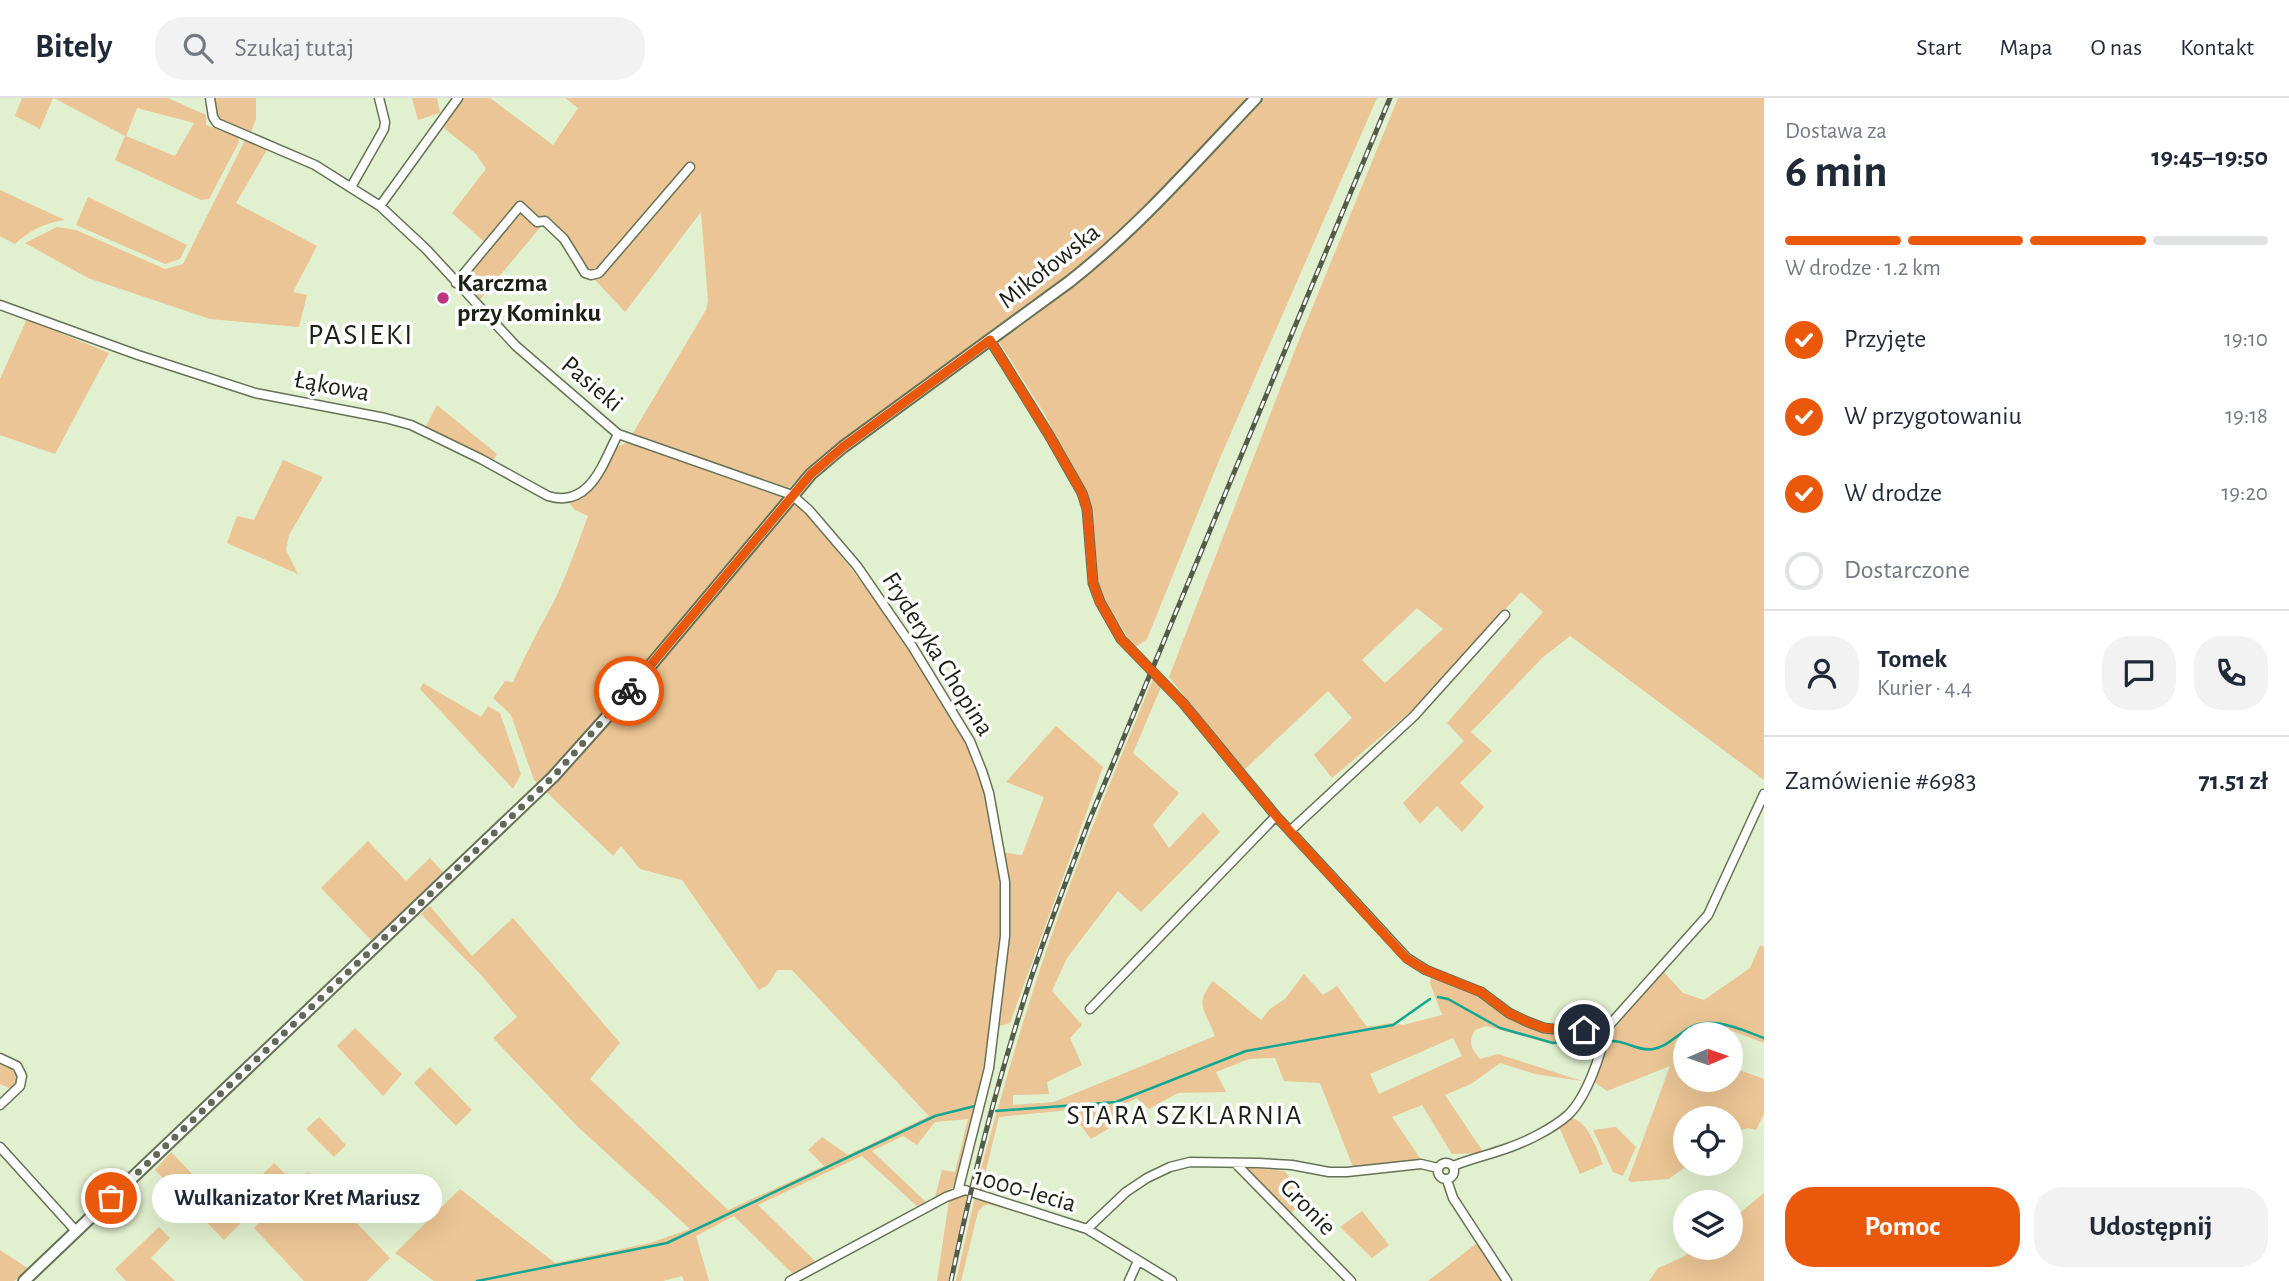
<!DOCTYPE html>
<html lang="pl">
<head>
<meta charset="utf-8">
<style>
  body { margin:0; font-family:"Alegreya Sans",sans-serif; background:#f2f2f3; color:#1f2937; height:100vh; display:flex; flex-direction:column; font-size:26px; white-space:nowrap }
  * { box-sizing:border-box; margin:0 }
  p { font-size:23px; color:#747a83 }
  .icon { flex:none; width:38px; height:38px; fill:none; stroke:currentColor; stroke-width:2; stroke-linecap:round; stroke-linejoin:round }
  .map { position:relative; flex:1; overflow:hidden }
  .details { display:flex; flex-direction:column; background:#fff; width:525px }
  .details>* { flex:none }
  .needle { width:46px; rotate:88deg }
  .buttons { position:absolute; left:1673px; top:924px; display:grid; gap:14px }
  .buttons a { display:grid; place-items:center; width:70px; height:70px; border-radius:50%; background:#fff; box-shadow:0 7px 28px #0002; font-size:35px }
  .pin { position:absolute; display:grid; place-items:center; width:60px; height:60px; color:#fff; margin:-30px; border:4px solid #fff; border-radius:50%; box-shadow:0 2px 7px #0007 }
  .courier { position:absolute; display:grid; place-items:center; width:70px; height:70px; margin:-35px; border:5px solid #ea580c; border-radius:50%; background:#fff; color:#222; box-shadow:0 2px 9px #0007 }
  .bubble { position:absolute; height:49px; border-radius:24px; background:#fff; box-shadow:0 7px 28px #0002; font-size:23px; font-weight:600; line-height:49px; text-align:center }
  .overview em { font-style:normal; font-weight:600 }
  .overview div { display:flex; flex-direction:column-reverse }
  .overview { display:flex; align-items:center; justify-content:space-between; height:119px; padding:0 21px }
  h1 { font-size:46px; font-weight:600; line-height:52px }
  .bar { display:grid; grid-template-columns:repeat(4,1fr); gap:10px 7px; align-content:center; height:84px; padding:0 21px }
  .bar i { height:9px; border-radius:5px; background:#e0e1e3 }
  .bar .selected { background:#ea580c }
  .bar p { grid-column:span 4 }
  .line { display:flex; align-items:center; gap:18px; padding:0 21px; border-top:2px solid #e0e1e3 }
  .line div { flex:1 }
  .round { display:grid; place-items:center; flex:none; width:74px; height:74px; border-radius:28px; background:#f2f2f3 }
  ol { padding:0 21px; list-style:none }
  li { display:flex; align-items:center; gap:21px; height:77px }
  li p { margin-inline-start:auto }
  li .icon { padding:7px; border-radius:50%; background:#ea580c; color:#fff; stroke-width:4 }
  li:last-child { color:#747a83 }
  li i { width:38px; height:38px; border:4px solid #e0e1e3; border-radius:50% }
  .action { display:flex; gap:14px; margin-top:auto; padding:14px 21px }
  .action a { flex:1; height:80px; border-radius:28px; background:#ea580c; color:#fff; font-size:28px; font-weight:600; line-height:80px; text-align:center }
  .action a+a { background:#f2f2f3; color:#1f2937 }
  header { display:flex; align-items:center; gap:42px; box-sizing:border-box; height:98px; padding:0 35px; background:#fff; border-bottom:2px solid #e0e1e3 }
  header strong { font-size:33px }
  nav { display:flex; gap:38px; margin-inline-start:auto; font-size:24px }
  .search { width:490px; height:63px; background:#f2f2f3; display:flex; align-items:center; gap:18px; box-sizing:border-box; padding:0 24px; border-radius:28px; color:#747a83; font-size:26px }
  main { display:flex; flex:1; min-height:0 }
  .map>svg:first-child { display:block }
  .green { fill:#ebc595; fill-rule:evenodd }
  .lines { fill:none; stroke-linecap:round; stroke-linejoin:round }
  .stream { stroke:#11a793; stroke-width:2.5 }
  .minor-casing { stroke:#657255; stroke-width:11 }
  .major-casing { stroke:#657255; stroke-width:14 }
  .minor { stroke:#fff; stroke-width:8 }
  .major { stroke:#fff; stroke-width:10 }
  .rail-casing { stroke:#535b49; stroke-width:5 }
  .rail { stroke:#fff; stroke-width:2.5; stroke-dasharray:8; stroke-linecap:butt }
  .done { stroke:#616956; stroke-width:7; stroke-dasharray:0 12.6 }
  .route { stroke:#ea580c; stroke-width:9 }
  .poi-dot { fill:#bc377d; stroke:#fff; stroke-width:2.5 }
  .labels { text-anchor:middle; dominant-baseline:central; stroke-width:7; stroke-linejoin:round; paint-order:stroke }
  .street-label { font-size:26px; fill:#1c2115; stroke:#fff }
  .poi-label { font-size:26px; font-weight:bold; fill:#1c2115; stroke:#fff; text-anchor:start }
  .neighbourhood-label { font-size:28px; letter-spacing:2px; fill:#1c2115; stroke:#fff }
  .quarter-label { font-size:30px; letter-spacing:2px; fill:#1c2115; stroke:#fff }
</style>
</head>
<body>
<header>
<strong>Bitely</strong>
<div class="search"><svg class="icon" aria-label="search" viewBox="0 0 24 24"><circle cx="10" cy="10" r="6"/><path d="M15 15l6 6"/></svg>Szukaj tutaj</div>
<nav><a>Start</a><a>Mapa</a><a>O nas</a><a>Kontakt</a></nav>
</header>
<main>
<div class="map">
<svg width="1764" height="1183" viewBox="0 0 1764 1183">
  <rect width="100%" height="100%" fill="#e1f0cf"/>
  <path class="green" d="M22 0H53L40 31 15 18Z
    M54 0H168L206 17V27L238 39 239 44 209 101 201 102 115 62 125 38ZM137 10 194 25 175 58 126 38Z
    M213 0H256V21L250 36 218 22 213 11Z
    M412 0H437L440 15 418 22Z
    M461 0H490L553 47 578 10 565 0H1377L1220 360 1147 541 1134 550 1098 491 1089 403 1044 315 994 236 830 351 782 396 810 419 882 510 910 549 967 645 980 674 998 754 1022 757 1044 699 1006 684 1056 628 1103 669 1010 925 992 930 986 969 955 1086 952 1090 935 1099 942 1072 955 1074 968 1021 935 1024 917 1047 903 1038 872 1053 926 1104 917 1108 862 1058 758 1107 816 1164 793 1176 734 1118 696 1138 709 1183H684L682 1178 663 1183H434L395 1155 460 1091 555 1165 650 1145 690 1131 578 1029 493 940 517 919 482 878 421 816 430 808 472 858 513 820 620 945 590 981 728 1112 824 1068 808 1052 822 1039 848 1057 929 1018 792 872H777L768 887 759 892 682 782 640 771 621 748 613 758 534 682 511 617 493 600 505 583 513 584C525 557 539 531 553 505 567 478 577 447 588 418L575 412 570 406 573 402C595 398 605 367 615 349L627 345 706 212 708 203 701 114 625 214 543 126 478 204 461 186 490 149 452 115 486 71 476 56 444 30Z
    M1398 0H1764V682L1570 538 1542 560 1471 634 1492 653 1460 685 1484 709 1462 734 1437 708 1420 726 1403 705 1464 643 1447 625 1543 514 1521 494 1410 614 1332 680 1314 657 1352 620 1328 593 1244 672 1169 579 1297 247ZM1417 510 1443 531 1385 585 1362 562Z
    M245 42 268 50 236 105 317 148 293 194 307 197 299 229 210 221 88 180 25 145 57 129 76 132 165 171 183 166Z
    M0 92 65 122C45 125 30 132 15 146L0 138Z
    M88 99 187 147 180 161 165 166 76 127Z
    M27 221 109 255 55 356 0 337V281Z
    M437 307 497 356 493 363 425 330Z
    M283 362 323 379 289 437 286 452 298 476 227 445 237 418 254 422Z
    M1153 581 1161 589 1133 655 1179 695 1153 727 1169 750 1203 714 1220 734 1141 814 1118 793 1067 860 1052 893 1082 927 1070 940 1082 967 1047 984 1049 996 1013 997V1007L1054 1004 1215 938C1206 912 1193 908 1213 883L1261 922 1271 910 1285 901 1304 876 1323 897 1337 888 1367 929 1392 925 1403 927 1442 917 1430 885 1431 878C1450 884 1470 890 1487 902 1496 908 1504 918 1513 923 1536 934 1564 937 1589 936L1597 944 1584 943 1551 946 1486 928 1475 932C1468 944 1471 950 1480 961L1498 956 1582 983 1535 976 1500 965 1471 986 1445 997 1484 1055 1452 1056 1422 1007 1392 1019 1422 1063 1353 1069 1320 985 1284 983 1275 960 1249 961 1216 974 1226 994 1178 995 1149 1011 1137 1000 1120 1008 1128 1019 1091 1041 1069 1012 999 1019 981 1093 975 1092C1000 1002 1025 911 1057 822 1086 741 1120 661 1153 581ZM1453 940 1462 958 1379 996 1370 976Z
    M423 585 481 619 488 608 500 615 521 676 513 691 420 591Z
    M368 743 406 783 430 760 443 774 372 843 321 790Z
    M1760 847 1764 849V945L1729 932 1727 936 1703 935 1685 936V982H1731V969L1764 981V1016L1756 1032 1748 1030 1731 1035V1020H1685V1066H1689L1669 1081 1631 1084 1628 1082 1670 968 1607 993 1594 984 1603 965 1610 936 1662 872 1683 895 1704 902 1750 870Z
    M355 930 402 976 383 998 337 948Z
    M0 962 15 969 20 976 17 986 11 991 0 986Z
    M430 969 472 1012 456 1028 414 985Z
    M319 1019 346 1047 334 1059 306 1031Z
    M1569 1020C1587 1020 1597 1051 1603 1066L1580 1076 1558 1027Z
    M1616 1029 1636 1049 1623 1078 1613 1074 1593 1032Z
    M171 1054 240 1126 224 1142 155 1072Z
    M274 1065 297 1087 308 1074 390 1160 367 1183H304L254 1130 275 1109 252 1087Z
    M1246 1069 1284 1073 1309 1099 1289 1117 1247 1073Z
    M1764 1095V1183H1649L1658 1170 1683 1159 1695 1150H1731V1122Z
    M964 1096 967 1097 948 1183H937L949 1102Z
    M975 1099 1063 1126 1066 1129 988 1106 982 1109 978 1114 961 1183H956Z
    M1362 1113 1389 1147 1372 1160 1340 1129Z
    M159 1129 170 1140 151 1160 175 1183H126L115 1171Z
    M1477 1145 1501 1183H1428Z
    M0 1152 29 1171 14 1183H0Z"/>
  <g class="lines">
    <path class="stream" d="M1438 899 1448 901 1500 930 1553 945 1585 941 1596 942
      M1611 943C1625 942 1639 954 1653 951 1666 949 1675 939 1686 932 1708 915 1742 932 1764 940
      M996 1013 1116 1004 1246 953 1393 927 1430 901
      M477 1183 667 1145 935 1018 975 1008"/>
    <defs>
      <path id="minor" d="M210 0 213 19 217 25 315 67 380 108 426 151 516 248 618 336 792 397 809 412 857 468 912 548 970 643 982 673 989 695 1005 784V838L989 970 958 1093
        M351 89 384 31 385 24 379 0
        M380 108 458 0
        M456 185 520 108 537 124 545 123 564 141 585 175 591 177 599 175 690 69
        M0 207 138 257 255 295 385 320 411 327 481 361 548 398C590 411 603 365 618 336
        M990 242 1049 337 1082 395 1087 411 1093 485 1100 504 1121 541 1183 605 1276 718 1407 860 1426 872 1481 894 1509 915 1528 924 1544 930 1563 932H1605
        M1290 733 1414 618 1505 517
        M1090 911 1276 718
        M0 960 17 968 22 978 20 988 0 1007
        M0 1049 76 1133
        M1438 1073a8 8 0 1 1 16 0a8 8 0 1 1-16 0Z
        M1235 1065 1351 1183
        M1453 1068C1470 1061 1488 1057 1505 1051 1526 1044 1552 1031 1568 1017 1586 1000 1602 956 1605 932L1708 817 1764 696
        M1447 1082 1453 1100 1507 1183
        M1087 1131 1126 1094 1147 1080 1170 1069 1190 1064 1258 1065 1292 1067 1329 1074H1347L1421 1066 1438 1070
        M790 1183 946 1099 965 1092 1087 1131 1172 1183
        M1129 1183 1138 1163"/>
      <path id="major" d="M24 1183 553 679 614 611 811 376 843 349 1069 184C1138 130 1196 63 1256 0"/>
    </defs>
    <use href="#minor" class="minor-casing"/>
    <use href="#major" class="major-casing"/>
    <use href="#minor" class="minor"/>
    <use href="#major" class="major"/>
    <defs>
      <path id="rail" d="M951 1183C972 1082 998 981 1030 883 1048 829 1069 776 1089 723L1390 0"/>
    </defs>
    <use href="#rail" class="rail-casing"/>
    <use href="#rail" class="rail"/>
  </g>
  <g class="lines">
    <path class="done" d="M111 1100 553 679 629 593"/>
    <path class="route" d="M629 593 811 376 843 349 990 242 1049 337 1082 395 1087 411 1093 485 1100 504 1121 541 1183 605 1276 718 1406 860 1426 872 1481 894 1509 915 1528 924 1544 930 1584 932"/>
  </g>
  <circle class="poi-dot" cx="443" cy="200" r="7"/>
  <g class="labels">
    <g class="street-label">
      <text transform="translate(1049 168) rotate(-38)">Mikołowska</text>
      <text transform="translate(592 286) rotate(40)">Pasieki</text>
      <text transform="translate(332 288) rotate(11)">Łąkowa</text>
      <text transform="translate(938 556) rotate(58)">Fryderyka Chopina</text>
      <text transform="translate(1025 1092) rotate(16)">1000-lecia</text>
      <text transform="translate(1308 1109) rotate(46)">Gronie</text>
    </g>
    <g class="poi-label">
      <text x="457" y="185">Karczma<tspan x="457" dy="30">przy Kominku</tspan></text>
    </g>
    <g class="neighbourhood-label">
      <text x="1185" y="1018">STARA SZKLARNIA</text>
    </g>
    <g class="quarter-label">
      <text x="361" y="237">PASIEKI</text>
    </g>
  </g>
</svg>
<div class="buttons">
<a><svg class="needle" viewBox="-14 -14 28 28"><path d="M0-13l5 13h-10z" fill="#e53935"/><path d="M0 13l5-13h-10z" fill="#747a83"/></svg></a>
<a><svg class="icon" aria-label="locate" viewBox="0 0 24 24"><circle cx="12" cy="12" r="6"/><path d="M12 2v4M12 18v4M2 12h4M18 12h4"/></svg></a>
<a><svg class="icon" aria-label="layers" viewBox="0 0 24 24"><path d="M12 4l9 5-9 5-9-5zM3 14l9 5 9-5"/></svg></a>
</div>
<div class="pin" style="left:111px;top:1100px;background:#ea580c"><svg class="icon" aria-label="bag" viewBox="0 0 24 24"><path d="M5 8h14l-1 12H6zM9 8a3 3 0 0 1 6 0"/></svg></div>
<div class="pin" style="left:1584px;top:932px;background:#1f2937"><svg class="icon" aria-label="home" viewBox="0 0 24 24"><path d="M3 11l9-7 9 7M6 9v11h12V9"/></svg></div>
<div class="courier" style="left:629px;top:593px"><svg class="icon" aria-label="bike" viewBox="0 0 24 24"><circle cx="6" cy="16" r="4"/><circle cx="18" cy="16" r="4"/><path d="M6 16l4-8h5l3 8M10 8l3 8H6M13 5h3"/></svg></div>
<div class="bubble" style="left:152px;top:1076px;width:290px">Wulkanizator Kret Mariusz</div>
</div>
<section class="details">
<div class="overview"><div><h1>6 min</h1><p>Dostawa za</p></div><em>19:45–19:50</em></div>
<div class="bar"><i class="selected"></i><i class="selected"></i><i class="selected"></i><i></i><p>W drodze · 1.2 km</p></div>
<ol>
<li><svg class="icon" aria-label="check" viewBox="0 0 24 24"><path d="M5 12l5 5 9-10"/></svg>Przyjęte<p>19:10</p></li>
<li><svg class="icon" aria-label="check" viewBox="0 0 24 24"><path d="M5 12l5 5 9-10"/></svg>W przygotowaniu<p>19:18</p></li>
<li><svg class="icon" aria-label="check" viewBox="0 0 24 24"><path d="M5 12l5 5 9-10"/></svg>W drodze<p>19:20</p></li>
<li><i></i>Dostarczone</li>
</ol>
<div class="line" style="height:126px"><a class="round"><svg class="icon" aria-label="person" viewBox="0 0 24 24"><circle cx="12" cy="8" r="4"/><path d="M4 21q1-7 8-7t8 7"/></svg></a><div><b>Tomek</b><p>Kurier · 4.4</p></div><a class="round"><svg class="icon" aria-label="chat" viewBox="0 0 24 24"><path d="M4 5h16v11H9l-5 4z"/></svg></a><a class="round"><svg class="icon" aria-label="phone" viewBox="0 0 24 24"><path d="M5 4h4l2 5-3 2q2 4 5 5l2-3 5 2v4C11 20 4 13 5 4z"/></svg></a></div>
<div class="line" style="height:91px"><div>Zamówienie #6983</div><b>71.51 zł</b></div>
<div class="action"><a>Pomoc</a><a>Udostępnij</a></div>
</section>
</main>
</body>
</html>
